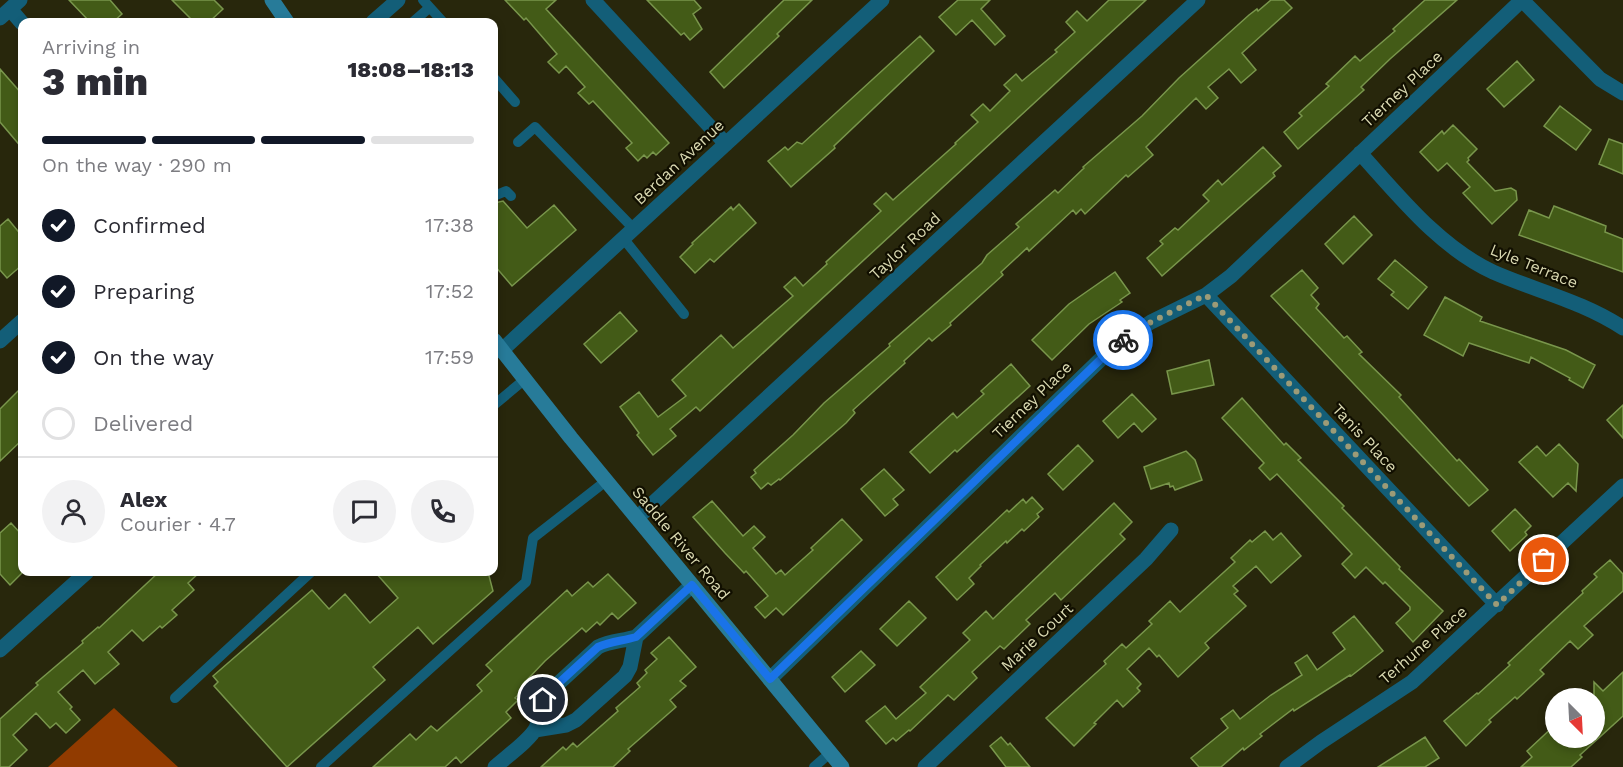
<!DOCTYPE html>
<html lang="en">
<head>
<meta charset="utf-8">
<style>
  body { margin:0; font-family:"Work Sans",sans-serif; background:#f2f2f3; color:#2b2b33; height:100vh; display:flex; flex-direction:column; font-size:22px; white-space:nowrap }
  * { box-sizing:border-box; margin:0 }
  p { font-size:20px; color:#7c7c81 }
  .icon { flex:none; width:33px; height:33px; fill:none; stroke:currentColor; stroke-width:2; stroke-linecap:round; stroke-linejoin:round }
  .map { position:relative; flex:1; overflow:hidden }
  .side { position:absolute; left:18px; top:18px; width:480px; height:558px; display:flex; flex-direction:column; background:#fff; border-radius:12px; box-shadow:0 3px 9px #0003 }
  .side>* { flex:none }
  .needle { width:39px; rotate:156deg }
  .buttons { position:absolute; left:1545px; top:688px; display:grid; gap:12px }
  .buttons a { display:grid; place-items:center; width:60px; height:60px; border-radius:50%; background:#fff; box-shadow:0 3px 9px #0003; font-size:30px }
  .pin { position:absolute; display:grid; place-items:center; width:51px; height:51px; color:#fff; margin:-26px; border:3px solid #fff; border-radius:50%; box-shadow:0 2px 6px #0007 }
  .courier { position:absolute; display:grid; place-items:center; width:60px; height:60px; margin:-30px; border:4px solid #1a73e8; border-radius:50%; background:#fff; color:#222; box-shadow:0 2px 8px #0007 }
  .overview em { font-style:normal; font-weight:800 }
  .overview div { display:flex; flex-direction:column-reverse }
  .overview { display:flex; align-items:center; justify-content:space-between; height:102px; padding:0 24px }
  h1 { font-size:39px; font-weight:800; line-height:45px }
  .bar { display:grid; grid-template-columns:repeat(4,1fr); gap:9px 6px; align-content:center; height:72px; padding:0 24px }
  .bar i { height:8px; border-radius:4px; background:#e1e1e2 }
  .bar .current { background:#111827 }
  .bar p { grid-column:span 4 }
  .line { display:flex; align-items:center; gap:15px; padding:0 24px; border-top:2px solid #e1e1e2 }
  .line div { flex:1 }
  .round { display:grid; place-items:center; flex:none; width:63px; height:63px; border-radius:32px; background:#f2f2f3 }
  ol { padding:0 24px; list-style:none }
  li { display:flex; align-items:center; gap:18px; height:66px }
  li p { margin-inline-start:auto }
  li .icon { padding:6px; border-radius:50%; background:#111827; color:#fff; stroke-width:4 }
  li:last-child { color:#7c7c81 }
  li i { width:33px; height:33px; border:3px solid #e1e1e2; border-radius:50% }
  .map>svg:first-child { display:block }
  .forest { fill:#913b00 }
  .building { fill:#435b17; stroke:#79964c; stroke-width:1.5 }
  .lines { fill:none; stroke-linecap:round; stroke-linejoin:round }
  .service { stroke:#135e78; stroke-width:10 }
  .minor { stroke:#135e78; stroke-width:15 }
  .secondary { stroke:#277b99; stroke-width:15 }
  .done { stroke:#9c9b77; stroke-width:6; stroke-dasharray:0 10.8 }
  .route { stroke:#1a73e8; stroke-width:8 }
  .labels { text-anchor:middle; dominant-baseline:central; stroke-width:4.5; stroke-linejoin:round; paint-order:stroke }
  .street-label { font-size:16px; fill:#dad9b1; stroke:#110f00 }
</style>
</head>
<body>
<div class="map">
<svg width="1623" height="767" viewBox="0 0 1623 767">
  <rect width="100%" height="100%" fill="#28270c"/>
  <path class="forest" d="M114 708 178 767H48Z"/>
  <path class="building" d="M69 0H110L122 14 113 22H90Z
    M172 0H214L223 9 209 22H194Z
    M505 0H556L546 9 669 143 656 155 653 152 647 158 644 155 638 161 626 148 632 143 593 101 589 104 578 93 585 87 566 66 559 73 548 62 557 54 526 18 524 20Z
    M647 0H694L701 8 693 14 702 29 690 40 684 33 681 35Z
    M784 0H812L777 34 779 36 724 88 710 72Z
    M958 0H990L981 9 1005 36 995 45 972 20 956 35 939 17Z
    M1109 0H1146L700 411 696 407 670 429 676 436 653 455 637 435 639 433 620 407 639 392 658 417 686 396 672 380 721 335 733 348 793 296 784 287 795 277 803 286 827 264 826 262 881 211 874 204 886 193 893 200 956 144 955 143 978 122 971 115 983 104 990 111 1010 91 1004 85 1016 74 1022 81 1057 52 1055 50 1075 32 1066 22 1077 11 1087 21Z
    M1271 0H1284L1292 8 1242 53 1256 70 1241 83 1229 69 1208 87 1218 98 1206 109 1196 98 1146 147 1153 155 1128 177 1126 175 1085 214 1081 209 1076 214 1073 210 1029 251 1027 248 1001 272 1003 275 950 323 951 325 932 341 929 338 904 361 905 363 853 410 855 413 846 423 780 480 779 479 771 485 768 483 761 489 751 477 756 473 754 470 793 435 824 403 890 346 889 344 982 263 987 255 1019 227 1016 224 1055 190 1058 193 1084 168 1083 167 1142 116 1179 78 1249 15 1257 9 1258 11Z
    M1425 0H1457L1390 59 1361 87 1364 90 1298 149 1284 132 1302 116 1299 113 1329 86 1326 84 1355 56 1360 61 1395 31 1393 29Z
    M920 36 934 51 834 146 835 148 791 187 768 161 785 147 788 150 797 142 802 144Z
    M1517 61 1534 80 1504 107 1487 89Z
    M0 69 22 94V148L0 122Z
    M1560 106 1591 130 1576 150 1544 126Z
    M1453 125 1477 149 1468 158 1469 160 1467 162 1495 191 1511 188 1516 191 1517 200 1492 224 1463 193 1470 187 1447 163 1438 171 1420 152 1442 131 1444 134Z
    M1609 139 1623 144V174L1599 164Z
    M1263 147 1281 166 1273 173 1275 176 1162 276 1147 258 1163 244 1160 241 1175 228 1178 230 1209 201 1203 195 1218 180 1222 185Z
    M503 201 527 228 554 205 576 230 512 286 494 265V203Z
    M739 204 756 223 714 262 710 259 695 273 680 257 693 244 692 243 731 207 733 210Z
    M1554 206 1606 226 1605 232 1623 239V272L1519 235 1529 210 1549 218Z
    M1354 216 1372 235 1343 264 1325 244Z
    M8 219 22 236V265L7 278 0 270V226Z
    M1395 260 1427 287 1408 309 1391 295 1394 292 1378 279Z
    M1302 270 1318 288 1311 295 1319 304 1316 308 1344 338 1347 336 1362 352 1359 354 1401 395 1399 397 1457 461 1459 459 1488 490 1469 506 1271 296Z
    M1115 272 1130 293 1120 300 1122 302 1089 324 1052 360 1032 340 1069 304Z
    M1445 297 1482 317 1480 321 1566 350 1595 365 1583 388 1569 380 1570 378 1531 357 1529 363 1469 343 1463 356 1424 335Z
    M620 312 637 331 601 363 584 344Z
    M1209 360 1214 385 1172 394 1167 371Z
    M1011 364 1030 386 957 452 955 450 930 473 910 452 953 413 957 418 984 394 981 391Z
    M22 387V440L0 461V409Z
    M1132 394 1156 419 1142 432 1134 423 1118 438 1103 421Z
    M1242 398 1284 445 1286 443 1301 458 1298 460 1344 506 1342 508 1400 567 1399 569 1443 611 1413 642 1396 623 1410 610V607L1385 582 1383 584 1366 567 1355 578 1342 564 1352 554 1277 474 1270 480 1259 468 1264 463 1222 418Z
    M1623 405V438L1607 420Z
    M1559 444 1578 464 1576 491 1568 483 1553 497 1519 462 1537 446 1546 456Z
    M1078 445 1093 461 1063 490 1048 474Z
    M1186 451 1195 460 1202 480 1175 490 1173 486 1170 487 1169 483 1151 489 1144 467Z
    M884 469 904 490 893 499 898 505 885 516 861 489Z
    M1032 497 1043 509 1037 514 1039 517 1024 531 1022 529 1007 543 1006 541 980 565 981 566 969 578 974 584 957 600 936 577 1007 510 1009 512 1023 499 1026 503Z
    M712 501 743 536 754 526 765 537 753 548 776 574 781 570 785 575 813 550 811 548 842 519 862 540 783 615 776 608 765 618 755 607 768 596 746 571 744 573 725 553 693 517Z
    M1114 503 1132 522 1120 534 1125 539 1061 600 1055 593 1026 620 1030 624 1004 649 1000 646 972 672 977 678 954 700 948 695 910 731 909 730 896 741 893 738 886 744 866 721 885 706 896 719 926 693 920 687 970 640 963 633 986 611 993 619Z
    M1515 509 1531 526 1525 532 1527 535 1510 551 1492 531Z
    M11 523 22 535V573L10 585 0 574V533Z
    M1265 531 1273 540 1281 533 1301 556 1271 583 1256 566 1233 586 1238 591 1234 594 1246 606 1205 643 1209 648 1178 677 1159 655 1157 657 1149 648 1127 669 1141 684 1137 688 1140 691 1123 707 1117 700 1094 723 1096 724 1074 746 1046 718 1106 664 1104 661 1122 644 1126 648 1152 624 1149 621 1170 601 1180 612 1235 562 1231 558 1250 540 1252 542Z
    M1610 560 1623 574V591L1584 626 1593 635 1578 649 1570 641 1540 670 1544 674 1517 699 1515 697 1489 720 1491 722 1466 746 1444 721 1477 693 1478 694 1510 665 1508 663 1583 593 1582 591 1597 577 1594 574Z
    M159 572H200L188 583 194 590 172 610 177 615 162 628 160 626 143 641 132 630 108 652 119 664 95 684 83 670 58 692 72 707 70 709 80 720 66 733 56 723 50 728 36 713 13 735 27 750 9 767H0V719L38 685 36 683 83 643 82 641 98 627 99 628Z
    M375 572H488L493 591 433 644 418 627 373 667 385 680 287 767 214 686 218 682 213 676 312 590 329 609 345 594 370 623 398 598Z
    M608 574 636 603 618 619 612 613 600 625 597 622 586 632 582 628 545 661 523 684 526 688 515 698 518 700 506 712 511 718 461 763 456 757 445 767H373L410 734 416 740 431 726 437 731 482 691 477 685 492 671 486 665 567 590 572 596 588 582 593 587Z
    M909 601 926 618 897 646 880 629Z
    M1354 616 1383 651 1351 676 1350 675 1294 711 1293 709 1260 734 1262 736 1244 750 1243 748 1221 767H1199L1191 758 1228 728 1221 719 1233 710 1240 719 1271 695 1302 675 1295 663 1307 655 1317 670 1345 649 1333 633Z
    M669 637 696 667 680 681 686 686 670 700 676 707 628 749 630 751 613 767H541L563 747 566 750 573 743 577 747 618 711 616 708 640 687 637 683 647 673 645 670 657 659 651 653Z
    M861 651 875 665 845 692 832 677Z
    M1623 672V716L1580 755 1582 757 1571 767H1521L1532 757 1527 751 1556 724V738H1594V682L1603 691Z
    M1001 737 1008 745 1010 743 1030 767H1006L990 746Z
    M1425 737 1439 758 1425 767H1378Z"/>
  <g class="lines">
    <path class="service" d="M423 0 443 22
      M413 22 429 8
      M494 78 515 102
      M518 142 535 127 634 229
      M494 196 506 191 511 196
      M623 238 684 314
      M494 405 524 380
      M175 698 311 572
      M321 767 526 582 533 538 606 481
      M814 767 830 753"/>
    <path class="minor" d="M593 0 726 144
      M1522 0 1600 79 1623 93
      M10 9 22 23
      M0 18 20 0
      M373 22 398 0
      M1360 153C1399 196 1439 247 1493 272 1536 291 1582 301 1623 328
      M1206 295 1497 605
      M0 341 22 321
      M501 351 882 0
      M637 518 1198 0
      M0 650 87 572
      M770 679 1102 358 1126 338 1151 322 1206 295 1231 276 1522 0
      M535 730 566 725 576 720 625 676 630 667 636 637
      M495 767C506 757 530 740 536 728 542 715 540 704 549 692L598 647C610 641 623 641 636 637L692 585
      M925 767 1146 559 1171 530
      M1287 767 1321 742 1412 682 1623 486"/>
    <path class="secondary" d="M272 0 287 22
      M494 340 571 438 842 767"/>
  </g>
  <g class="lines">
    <path class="done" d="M1123 340 1151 322 1206 295 1497 605 1544 560"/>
    <path class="route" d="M543 700 549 692 598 647C611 641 623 641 636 637L692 585 770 679 1102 358 1123 340"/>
  </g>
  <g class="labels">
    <g class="street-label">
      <text transform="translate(1402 89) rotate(-43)">Tierney Place</text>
      <text transform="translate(679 162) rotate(-43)">Berdan Avenue</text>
      <text transform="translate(905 246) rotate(-43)">Taylor Road</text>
      <text transform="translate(1534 266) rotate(22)">Lyle Terrace</text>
      <text transform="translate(1032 400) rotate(-44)">Tierney Place</text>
      <text transform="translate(1365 438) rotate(47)">Tanis Place</text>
      <text transform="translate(681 543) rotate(50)">Saddle River Road</text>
      <text transform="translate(1037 637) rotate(-43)">Marie Court</text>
      <text transform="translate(1423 645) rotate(-41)">Terhune Place</text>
    </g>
  </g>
</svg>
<div class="buttons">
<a><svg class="needle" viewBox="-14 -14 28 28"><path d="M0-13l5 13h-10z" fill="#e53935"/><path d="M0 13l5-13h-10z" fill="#7c7c81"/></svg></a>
</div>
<div class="pin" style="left:1544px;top:560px;background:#ea580c"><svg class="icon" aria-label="bag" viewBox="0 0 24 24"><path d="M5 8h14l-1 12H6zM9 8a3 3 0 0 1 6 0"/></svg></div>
<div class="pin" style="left:543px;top:700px;background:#1f2937"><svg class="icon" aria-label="home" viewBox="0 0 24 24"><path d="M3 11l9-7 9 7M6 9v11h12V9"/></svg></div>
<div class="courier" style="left:1123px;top:340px"><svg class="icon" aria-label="bike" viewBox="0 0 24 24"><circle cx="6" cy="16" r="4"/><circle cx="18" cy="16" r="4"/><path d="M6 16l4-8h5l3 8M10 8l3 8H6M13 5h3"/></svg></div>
<section class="side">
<div class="overview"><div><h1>3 min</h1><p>Arriving in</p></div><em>18:08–18:13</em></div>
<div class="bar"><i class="current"></i><i class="current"></i><i class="current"></i><i></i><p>On the way · 290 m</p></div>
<ol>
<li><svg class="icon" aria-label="check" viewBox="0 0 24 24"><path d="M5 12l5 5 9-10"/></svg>Confirmed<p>17:38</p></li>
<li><svg class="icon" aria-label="check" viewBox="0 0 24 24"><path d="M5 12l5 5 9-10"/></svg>Preparing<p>17:52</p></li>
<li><svg class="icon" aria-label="check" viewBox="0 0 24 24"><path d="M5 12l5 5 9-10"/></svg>On the way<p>17:59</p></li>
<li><i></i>Delivered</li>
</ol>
<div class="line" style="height:108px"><a class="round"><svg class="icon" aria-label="person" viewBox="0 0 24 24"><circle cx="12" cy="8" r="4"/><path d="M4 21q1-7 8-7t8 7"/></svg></a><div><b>Alex</b><p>Courier · 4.7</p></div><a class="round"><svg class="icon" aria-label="chat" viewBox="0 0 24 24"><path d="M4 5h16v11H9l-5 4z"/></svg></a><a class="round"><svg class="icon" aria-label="phone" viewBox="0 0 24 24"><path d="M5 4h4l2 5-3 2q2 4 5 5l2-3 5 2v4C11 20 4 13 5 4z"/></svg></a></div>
</section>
</div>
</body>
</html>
